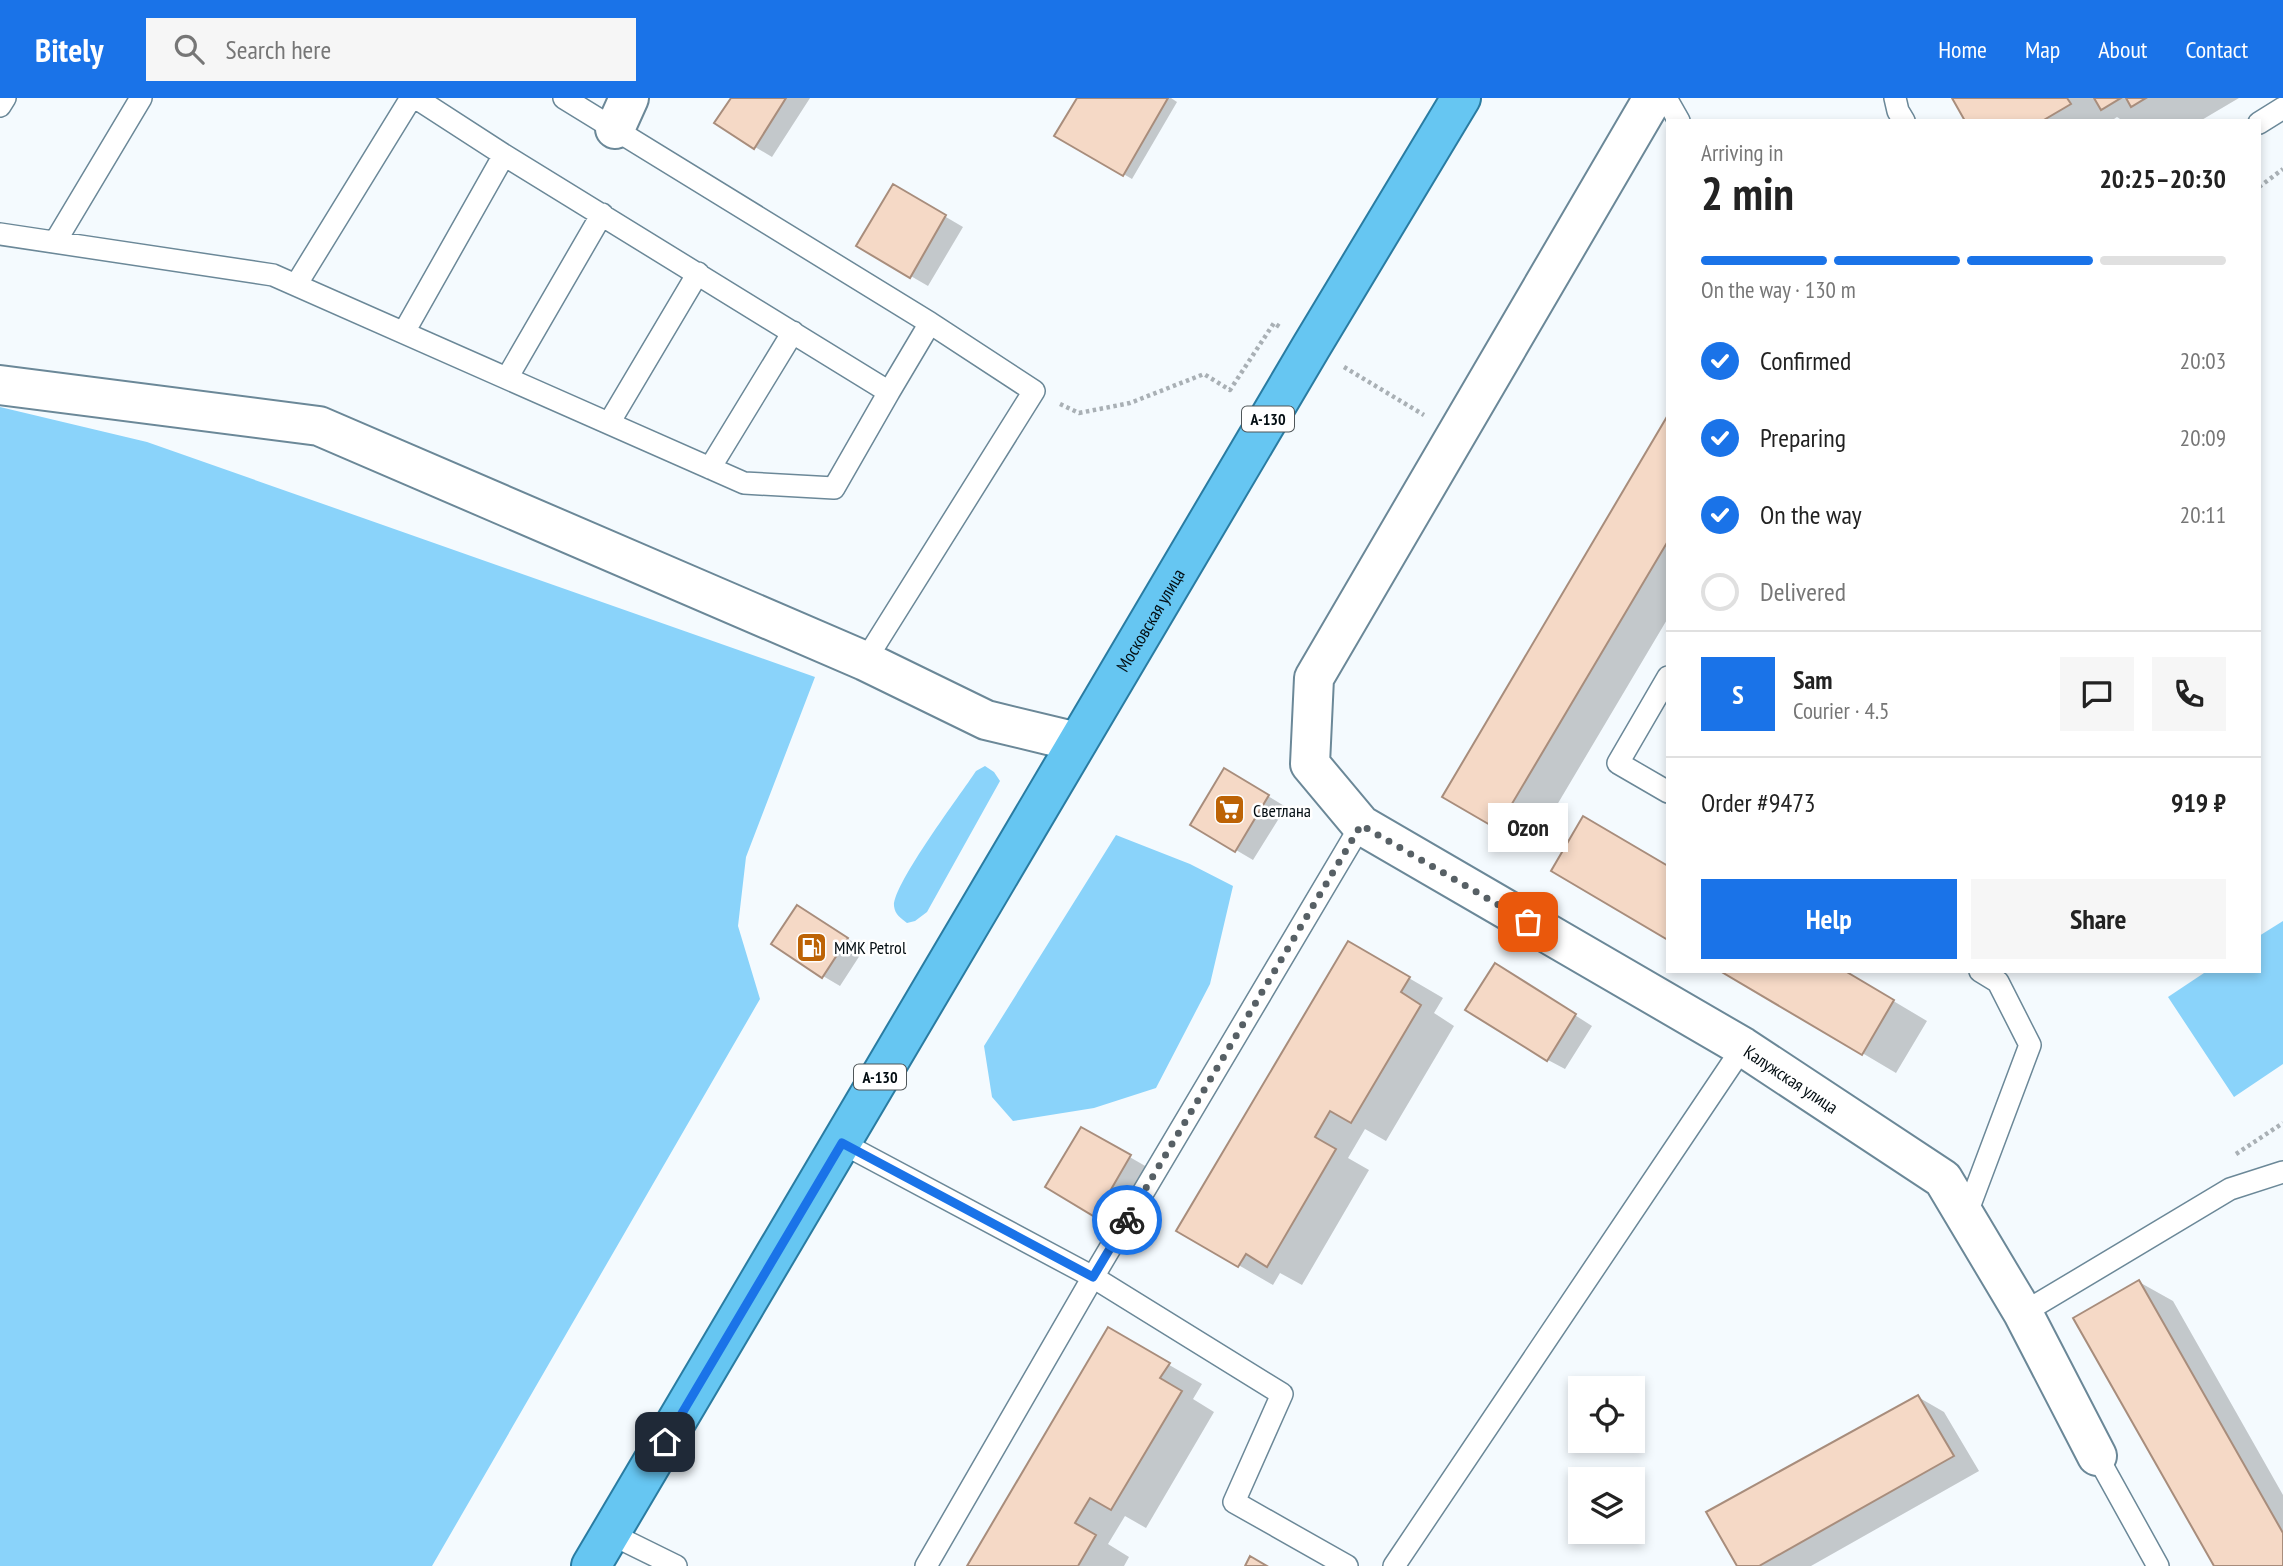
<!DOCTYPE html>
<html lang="en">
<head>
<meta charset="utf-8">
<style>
  body { margin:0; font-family:"PT Sans Narrow",sans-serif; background:#f6f6f6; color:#222; height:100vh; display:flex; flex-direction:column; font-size:26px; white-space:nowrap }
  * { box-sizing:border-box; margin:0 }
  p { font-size:23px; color:#767676 }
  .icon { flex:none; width:38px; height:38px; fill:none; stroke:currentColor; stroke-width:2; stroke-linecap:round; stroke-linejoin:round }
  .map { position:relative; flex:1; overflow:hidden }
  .side { position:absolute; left:1666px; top:21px; width:595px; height:854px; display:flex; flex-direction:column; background:#fff; border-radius:0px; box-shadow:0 4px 10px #0003 }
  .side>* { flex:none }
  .buttons { position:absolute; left:1568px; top:1278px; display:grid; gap:14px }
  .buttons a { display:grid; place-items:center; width:77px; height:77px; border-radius:0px; background:#fff; box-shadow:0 4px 10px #0003; font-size:35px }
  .pin { position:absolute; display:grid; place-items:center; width:60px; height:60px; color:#fff; margin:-30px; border-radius:14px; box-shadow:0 4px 10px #0006 }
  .courier { position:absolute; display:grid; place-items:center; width:70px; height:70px; margin:-35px; border:5px solid #1a73e8; border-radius:50%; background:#fff; color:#222; box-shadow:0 2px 9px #0007 }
  .bubble { position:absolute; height:49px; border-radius:0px; background:#fff; box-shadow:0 4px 10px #0003; font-size:23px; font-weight:700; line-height:49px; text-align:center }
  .headline em { font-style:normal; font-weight:700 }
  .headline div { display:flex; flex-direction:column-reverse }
  .headline { display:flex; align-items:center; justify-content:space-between; height:119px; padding:0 35px }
  h1 { font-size:46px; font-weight:700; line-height:52px }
  .bar { display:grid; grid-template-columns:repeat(4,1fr); gap:10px 7px; align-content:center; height:84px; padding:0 35px }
  .bar i { height:9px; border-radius:5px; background:#e0e0e0 }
  .bar .active { background:#1a73e8 }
  .bar p { grid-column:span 4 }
  .line { display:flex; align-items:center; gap:18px; padding:0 35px; border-top:2px solid #e0e0e0 }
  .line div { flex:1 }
  .round { display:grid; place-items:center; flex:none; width:74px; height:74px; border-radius:0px; background:#f6f6f6 }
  ol { padding:0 35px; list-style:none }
  li { display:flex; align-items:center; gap:21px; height:77px }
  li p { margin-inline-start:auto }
  li .icon { padding:7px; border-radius:50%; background:#1a73e8; color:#fff; stroke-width:4 }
  li:last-child { color:#767676 }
  li i { width:38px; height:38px; border:4px solid #e0e0e0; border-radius:50% }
  .button { display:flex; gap:14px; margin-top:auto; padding:14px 35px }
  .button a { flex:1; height:80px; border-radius:0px; background:#1a73e8; color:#fff; font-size:28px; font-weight:700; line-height:80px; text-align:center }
  .button a+a { background:#f6f6f6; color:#222 }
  header { display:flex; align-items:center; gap:42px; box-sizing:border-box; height:98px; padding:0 35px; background:#1a73e8; color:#fff }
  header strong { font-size:33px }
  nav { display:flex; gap:38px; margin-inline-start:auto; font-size:24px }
  .search { width:490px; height:63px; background:#f6f6f6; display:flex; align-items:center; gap:18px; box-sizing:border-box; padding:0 24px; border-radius:0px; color:#767676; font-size:26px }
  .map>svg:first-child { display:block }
  .green { fill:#8ad3fa }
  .shadow { fill:#0003 }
  .building { fill:#f5d9c6; stroke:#a88d7c; stroke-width:2 }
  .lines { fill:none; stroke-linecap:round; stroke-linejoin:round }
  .service-casing { stroke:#6b8898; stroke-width:24 }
  .minor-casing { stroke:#6b8898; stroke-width:42 }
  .trunk-casing { stroke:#2a7ca2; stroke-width:42 }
  .path { stroke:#a9b0b5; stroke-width:4.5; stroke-dasharray:3.5 3.5; stroke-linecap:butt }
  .service { stroke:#fff; stroke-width:21 }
  .minor { stroke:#fff; stroke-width:38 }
  .trunk { stroke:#66c6f2; stroke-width:38 }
  .done { stroke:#576065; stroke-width:7; stroke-dasharray:0 12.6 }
  .route { stroke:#1a73e8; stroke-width:9 }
  .labels { text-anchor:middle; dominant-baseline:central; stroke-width:5; stroke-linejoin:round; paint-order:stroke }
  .shield { fill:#fff; stroke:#4f5659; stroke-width:2 }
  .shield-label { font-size:16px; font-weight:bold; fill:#030d12 }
  .street-label { font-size:18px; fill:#030d12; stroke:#fff }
  .poi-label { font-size:18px; fill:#030d12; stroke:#fff; text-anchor:start }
</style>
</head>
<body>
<header>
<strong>Bitely</strong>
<div class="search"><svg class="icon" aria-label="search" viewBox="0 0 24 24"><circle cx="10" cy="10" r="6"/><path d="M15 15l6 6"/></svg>Search here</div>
<nav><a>Home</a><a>Map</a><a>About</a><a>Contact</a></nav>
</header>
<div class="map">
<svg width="2283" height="1468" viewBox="0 0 2283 1468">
  <rect width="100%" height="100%" fill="#f4fafe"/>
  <path class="green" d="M0 309 147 344 815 579 746 759 738 828 760 901 432 1468H0Z
    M985 668 994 674 1000 683 927 814 915 823 907 825C901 820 895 817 894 808 893 786 961 696 976 673Z
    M1116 737 1190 766 1233 788 1210 886 1156 990 1094 1010 1013 1023 992 999 984 948Z
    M2283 823V966L2234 999 2168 899 2207 873H2259V838Z"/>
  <path class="shadow" d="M733 0H810L772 59 755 49Z
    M1079 0H1171L1177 4 1132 81 1057 37Z
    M1954 0H2239L2200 23H2123L2117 19 2111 23H1967Z
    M893 88 963 129 928 188 859 148Z
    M1668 321V520L1532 749 1444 698Z
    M1242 682 1286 709 1253 762 1192 726Z
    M814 819 864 851 840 888 823 878Z
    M1349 845 1443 900 1434 915 1454 928 1386 1043 1365 1031 1348 1060 1369 1072 1302 1187 1280 1175 1273 1187 1178 1132Z
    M1724 873H1843L1927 923 1896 975Z
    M1512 877 1592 928 1565 971 1548 962Z
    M1081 1031 1147 1069 1113 1127 1047 1089Z
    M2139 1184 2173 1203 2283 1397V1468H2216Z
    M1109 1232 1202 1286 1193 1301 1214 1314 1146 1430 1125 1418 1108 1446 1129 1459 1124 1468H969Z
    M1918 1299 1944 1314 1979 1373 1811 1468H1739Z"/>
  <path class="building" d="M731 0H786L754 51 714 25Z
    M1077 0H1168L1123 78 1054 38Z
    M1952 0H2067L2071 6 2042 23H1965Z
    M2094 0H2121L2101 12Z
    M2126 0H2146L2131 9Z
    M893 86 946 117 910 180 856 148Z
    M1668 317V443L1497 731 1442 699Z
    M1224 670 1269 697 1235 754 1190 727Z
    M1583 718 1668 768V842L1551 773Z
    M797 807 848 840 822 880 771 846Z
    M1348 843 1410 879 1401 894 1421 907 1351 1025 1330 1013 1315 1039 1336 1051 1267 1169 1246 1156 1238 1169 1176 1133Z
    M1495 865 1576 916 1547 963 1465 912Z
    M1720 873H1845L1894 902 1862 957Z
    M1081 1029 1131 1057 1095 1119 1045 1089Z
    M2139 1182 2283 1435V1468H2214L2073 1220Z
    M1108 1229 1170 1265 1160 1280 1182 1293 1111 1412 1090 1400 1075 1425 1096 1437 1078 1468H967Z
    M1918 1297 1954 1358 1759 1468H1737L1706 1414Z
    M1250 1458 1267 1468H1245Z"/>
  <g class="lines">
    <defs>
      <path id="service" d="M564 0 930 225 889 294
        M1666 0 1679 23
        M1895 0 1898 13 1904 23
        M0 8 5 0
        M2259 25 2283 10
        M0 136 273 177 744 385 834 390 889 294 504 57 416 0
        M55 144 141 0
        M296 187 411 0
        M404 234 504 57
        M507 280 602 116
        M609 325 698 175
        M710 370 793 234
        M865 563 1034 293 930 225
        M1668 579 1618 665 1668 694
        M842 1045 1093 1179 1282 1296 1234 1404 1347 1468
        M1965 1120 2030 947 1998 884 1980 873
        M2023 1215 2230 1091 2283 1074
        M2097 1358 2158 1468
        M611 1436 676 1468
        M926 1468 1093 1179 1361 727
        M1394 1468 1743 949"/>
      <g id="minor">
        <path id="s1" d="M1653 0 1314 580 1310 666 1361 727 1743 949 1943 1081 2023 1215 2097 1358"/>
        <path d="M615 31 629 0"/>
        <path d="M0 287 319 328 865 563 986 622 1077 644"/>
      </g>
      <g id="trunk">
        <path id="s2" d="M591 1468 1311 249 1461 0"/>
      </g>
    </defs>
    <use href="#service" class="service-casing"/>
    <use href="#minor" class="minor-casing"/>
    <use href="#trunk" class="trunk-casing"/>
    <path class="path" d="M2259 89 2283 71
      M1344 269 1424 317
      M1060 306 1079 315 1130 305 1204 276 1230 292 1274 225 1280 229
      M2236 1056 2283 1025"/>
    <use href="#service" class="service"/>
    <use href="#minor" class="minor"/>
    <use href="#trunk" class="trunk"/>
  </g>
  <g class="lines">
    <path class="done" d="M1127 1122 1361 727 1528 824"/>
    <path class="route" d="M665 1344 842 1045 1093 1179 1127 1122"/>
  </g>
  <defs>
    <symbol id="supermarket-square" viewBox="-11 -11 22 22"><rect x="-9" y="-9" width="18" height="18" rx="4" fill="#bd6305" stroke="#fff"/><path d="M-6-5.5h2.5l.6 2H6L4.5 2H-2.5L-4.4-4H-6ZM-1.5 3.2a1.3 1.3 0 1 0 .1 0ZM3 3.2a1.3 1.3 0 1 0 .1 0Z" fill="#fff"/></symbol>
    <symbol id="fuel-square" viewBox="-11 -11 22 22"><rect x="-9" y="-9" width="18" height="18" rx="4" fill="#bd6305" stroke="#fff"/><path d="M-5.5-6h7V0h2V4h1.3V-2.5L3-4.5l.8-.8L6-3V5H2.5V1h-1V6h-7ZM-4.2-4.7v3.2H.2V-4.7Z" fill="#fff"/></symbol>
  </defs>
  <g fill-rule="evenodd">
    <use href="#supermarket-square" x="1212" y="694" width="35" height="35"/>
    <use href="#fuel-square" x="794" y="832" width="35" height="35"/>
  </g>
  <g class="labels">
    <g class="shield">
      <rect x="1242" y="308.5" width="52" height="25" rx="5"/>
      <rect x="854" y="966.5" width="52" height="25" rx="5"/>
    </g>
    <g class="shield-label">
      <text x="1268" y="321">А-130</text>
      <text x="880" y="979">А-130</text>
    </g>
    <g class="street-label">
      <text stroke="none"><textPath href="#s2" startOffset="1099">Московская улица</textPath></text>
      <text stroke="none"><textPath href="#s1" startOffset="1337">Калужская улица</textPath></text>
    </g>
    <g class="poi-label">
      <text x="1253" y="712">Светлана</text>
      <text x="834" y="849">MMK Petrol</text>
    </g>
  </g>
</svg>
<div class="buttons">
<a><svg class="icon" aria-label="locate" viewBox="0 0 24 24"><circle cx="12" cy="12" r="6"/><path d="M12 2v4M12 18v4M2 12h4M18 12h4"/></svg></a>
<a><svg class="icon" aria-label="layers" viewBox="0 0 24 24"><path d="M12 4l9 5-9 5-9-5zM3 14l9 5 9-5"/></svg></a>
</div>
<div class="pin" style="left:1528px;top:824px;background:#ea580c"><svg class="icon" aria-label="bag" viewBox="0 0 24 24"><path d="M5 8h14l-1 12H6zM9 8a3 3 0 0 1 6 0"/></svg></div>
<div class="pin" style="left:665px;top:1344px;background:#1f2937"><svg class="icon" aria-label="home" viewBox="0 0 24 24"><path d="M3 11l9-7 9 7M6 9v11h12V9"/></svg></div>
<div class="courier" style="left:1127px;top:1122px"><svg class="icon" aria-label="bike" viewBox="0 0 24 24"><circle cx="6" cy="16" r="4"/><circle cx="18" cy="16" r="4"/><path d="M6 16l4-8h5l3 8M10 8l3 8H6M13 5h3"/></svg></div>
<div class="bubble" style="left:1488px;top:705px;width:80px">Ozon</div>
<section class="side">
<div class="headline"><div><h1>2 min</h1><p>Arriving in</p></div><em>20:25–20:30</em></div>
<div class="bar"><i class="active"></i><i class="active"></i><i class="active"></i><i></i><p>On the way · 130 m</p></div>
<ol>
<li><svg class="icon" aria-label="check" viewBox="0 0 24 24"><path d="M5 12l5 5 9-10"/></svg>Confirmed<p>20:03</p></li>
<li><svg class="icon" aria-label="check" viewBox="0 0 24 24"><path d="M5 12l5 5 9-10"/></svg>Preparing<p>20:09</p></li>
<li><svg class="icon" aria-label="check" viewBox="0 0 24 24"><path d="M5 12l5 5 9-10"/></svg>On the way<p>20:11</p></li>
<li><i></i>Delivered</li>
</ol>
<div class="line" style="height:126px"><b class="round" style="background:#1a73e8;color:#fff">S</b><div><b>Sam</b><p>Courier · 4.5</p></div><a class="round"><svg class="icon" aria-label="chat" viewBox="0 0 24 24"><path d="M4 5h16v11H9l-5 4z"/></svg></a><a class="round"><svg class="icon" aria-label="phone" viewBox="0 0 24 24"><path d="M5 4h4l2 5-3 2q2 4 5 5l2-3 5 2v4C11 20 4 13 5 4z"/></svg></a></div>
<div class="line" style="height:91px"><div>Order #9473</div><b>919 ₽</b></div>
<div class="button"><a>Help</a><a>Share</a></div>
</section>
</div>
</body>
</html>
